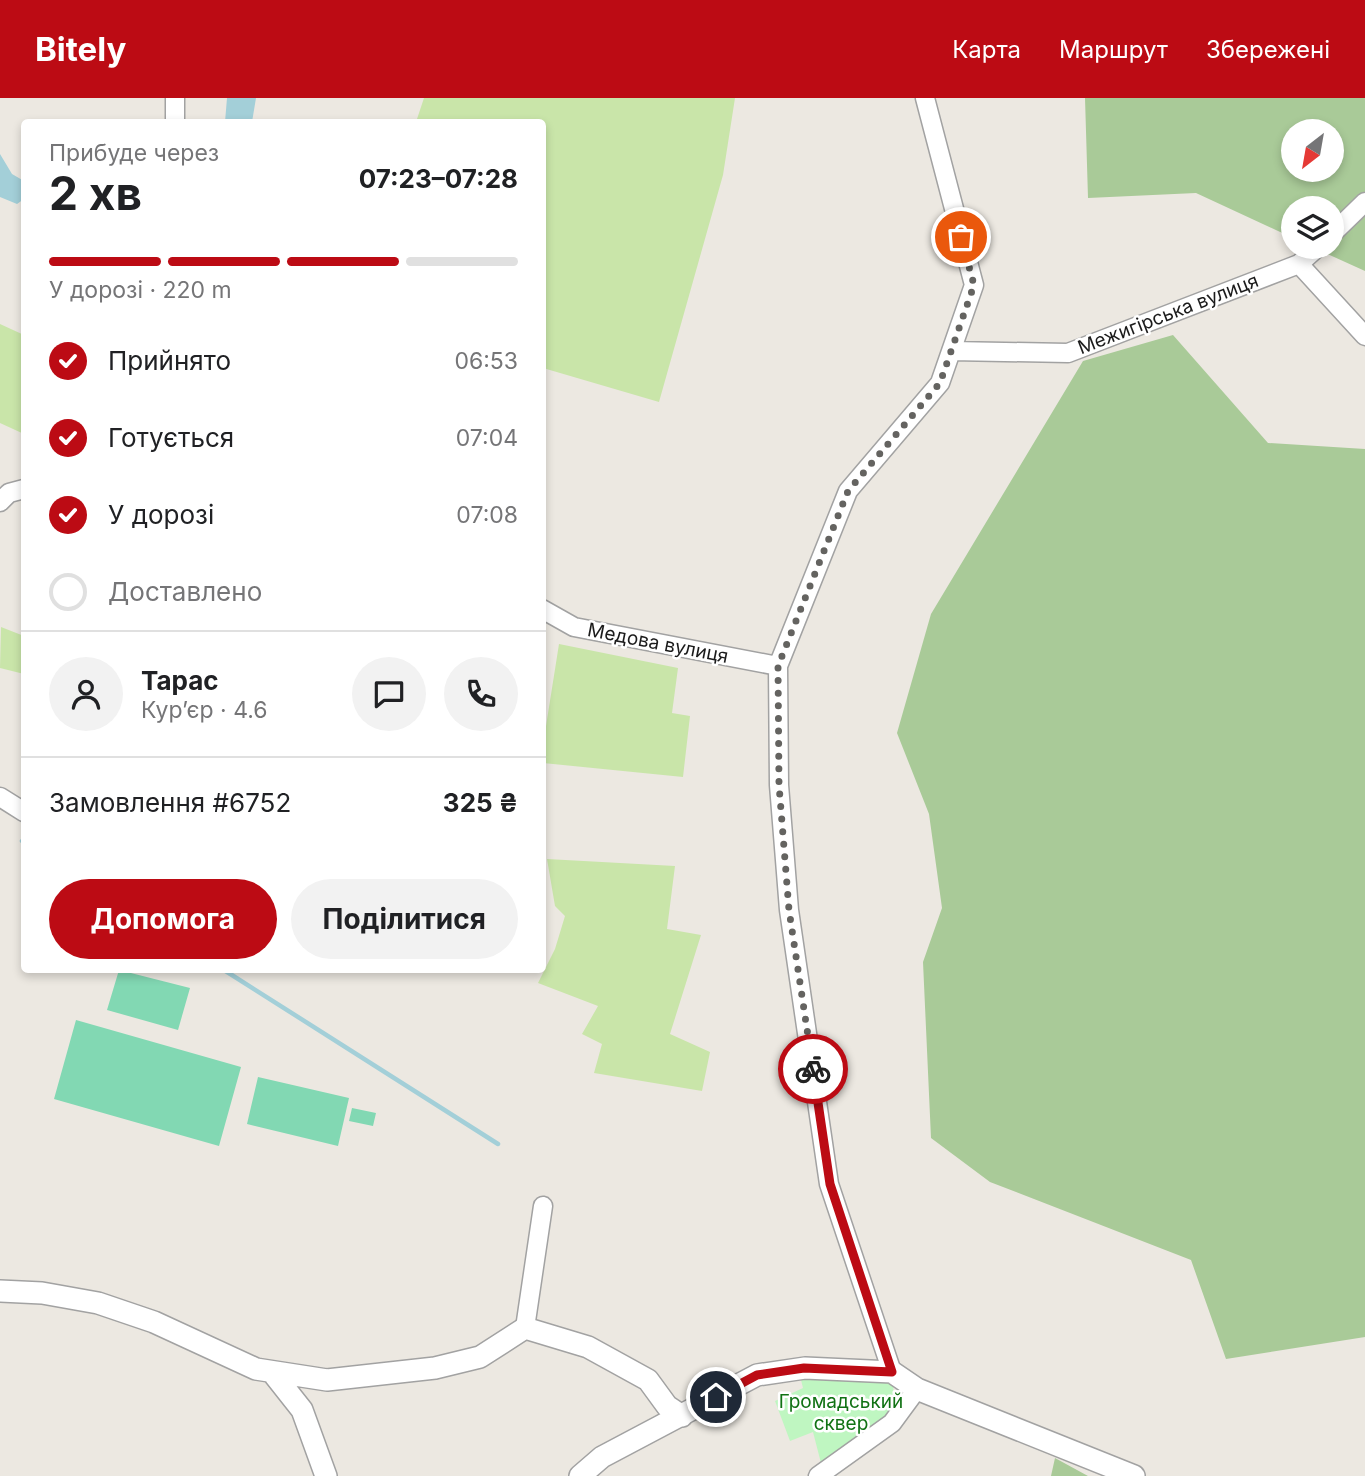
<!DOCTYPE html>
<html lang="uk">
<head>
<meta charset="utf-8">
<style>
  body { margin:0; font-family:Inter,sans-serif; background:#f2f2f2; color:#202124; height:100vh; display:flex; flex-direction:column; font-size:26px; white-space:nowrap }
  * { box-sizing:border-box; margin:0 }
  p { font-size:23px; color:#757577 }
  .icon { flex:none; width:38px; height:38px; fill:none; stroke:currentColor; stroke-width:2; stroke-linecap:round; stroke-linejoin:round }
  .map { position:relative; flex:1; overflow:hidden }
  .panel { position:absolute; left:21px; top:21px; width:525px; height:854px; display:flex; flex-direction:column; background:#fff; border-radius:7px; box-shadow:0 4px 10px #0003 }
  .panel>* { flex:none }
  .needle { width:46px; rotate:211deg }
  .controls { position:absolute; left:1281px; top:21px; display:grid; gap:14px }
  .controls a { display:grid; place-items:center; width:63px; height:63px; border-radius:50%; background:#fff; box-shadow:0 4px 10px #0003; font-size:35px }
  .pin { position:absolute; display:grid; place-items:center; width:60px; height:60px; color:#fff; margin:-30px; border:4px solid #fff; border-radius:50%; box-shadow:0 2px 7px #0007 }
  .courier { position:absolute; display:grid; place-items:center; width:70px; height:70px; margin:-35px; border:5px solid #bc0b14; border-radius:50%; background:#fff; color:#222; box-shadow:0 2px 9px #0007 }
  .headline em { font-style:normal; font-weight:700 }
  .headline div { display:flex; flex-direction:column-reverse }
  .headline { display:flex; align-items:center; justify-content:space-between; height:119px; padding:0 28px }
  h1 { font-size:46px; font-weight:700; line-height:52px }
  .bar { display:grid; grid-template-columns:repeat(4,1fr); gap:10px 7px; align-content:center; height:84px; padding:0 28px }
  .bar i { height:9px; border-radius:5px; background:#e0e0e0 }
  .bar .selected { background:#bc0b14 }
  .bar p { grid-column:span 4 }
  .line { display:flex; align-items:center; gap:18px; padding:0 28px; border-top:2px solid #e0e0e0 }
  .line div { flex:1 }
  .round { display:grid; place-items:center; flex:none; width:74px; height:74px; border-radius:37px; background:#f2f2f2 }
  ol { padding:0 28px; list-style:none }
  li { display:flex; align-items:center; gap:21px; height:77px }
  li p { margin-inline-start:auto }
  li .icon { padding:7px; border-radius:50%; background:#bc0b14; color:#fff; stroke-width:4 }
  li:last-child { color:#757577 }
  li i { width:38px; height:38px; border:4px solid #e0e0e0; border-radius:50% }
  .action { display:flex; gap:14px; margin-top:auto; padding:14px 28px }
  .action a { flex:1; height:80px; border-radius:42px; background:#bc0b14; color:#fff; font-size:28px; font-weight:700; line-height:80px; text-align:center }
  .action a+a { background:#f2f2f2; color:#202124 }
  header { display:flex; align-items:center; gap:42px; box-sizing:border-box; height:98px; padding:0 35px; background:#bc0b14; color:#fff }
  header strong { font-size:33px }
  nav { display:flex; gap:38px; margin-inline-start:auto; font-size:24px }
  .map>svg:first-child { display:block }
  .grass { fill:#c9e5a9 }
  .forest { fill:#a9ca98; fill-rule:evenodd }
  .park { fill:#bff6c1 }
  .pitch { fill:#82d8b3 }
  .water { fill:#a3cfd8 }
  .lines { fill:none; stroke-linecap:round; stroke-linejoin:round }
  .stream { stroke:#a3cfd8; stroke-width:4.5 }
  .minor-casing { stroke:#a2a2a2; stroke-width:21 }
  .tertiary-casing { stroke:#a2a2a2; stroke-width:24 }
  .minor { stroke:#fff; stroke-width:18 }
  .tertiary { stroke:#fff; stroke-width:21 }
  .done { stroke:#646360; stroke-width:7; stroke-dasharray:0 12.6 }
  .route { stroke:#bc0b14; stroke-width:9 }
  .labels { text-anchor:middle; dominant-baseline:central; stroke-width:5; stroke-linejoin:round; paint-order:stroke }
  .street-label { font-size:19px; fill:#1b1b1b; stroke:#fff }
  .park-label { font-size:19px; fill:#117214; stroke:#fff }
</style>
</head>
<body>
<header>
<strong>Bitely</strong>
<nav><a>Карта</a><a>Маршрут</a><a>Збережені</a></nav>
</header>
<div class="map">
<svg width="1365" height="1378" viewBox="0 0 1365 1378">
  <rect width="100%" height="100%" fill="#ece8e1"/>
  <path class="grass" d="M424 0H735L723 77 659 304 543 270 542 24H416Z
    M0 226 24 237V336L0 325Z
    M1 529 24 538V576L0 570Z
    M559 546 678 570 672 615 690 618 683 679 543 665V647Z
    M547 761 675 768 667 831 701 837 670 936 710 954 702 993 594 975 602 946 582 936 598 908 538 885 555 851 565 818 555 808Z"/>
  <path class="forest" d="M1085 0H1365V173L1312 149H1332V110H1293V140L1196 95 1088 100ZM1293 33H1332V72H1293Z
    M1173 237 1268 345 1365 351V1239L1226 1261 1191 1162 990 1084 931 1040 923 864 942 810 929 716 897 635 931 516 1083 263Z
    M1055 1360 1088 1378H1051Z"/>
  <path class="park" d="M800 1278 893 1285 895 1314 821 1365 813 1334 790 1343 775 1303 803 1290Z"/>
  <path class="pitch" d="M119 872 190 890 178 932 107 912Z
    M76 922 241 969 219 1048 54 1001Z
    M258 979 349 1000 338 1048 247 1026Z
    M352 1010 376 1015 373 1028 349 1023Z"/>
  <path class="water" d="M227 0H256L252 24H225Z
    M0 56 12 76 24 83V101L17 106 0 99Z"/>
  <g class="lines">
    <path class="stream" d="M22 743 24 745
      M224 872 498 1046"/>
    <defs>
      <path id="minor" d="M175 24V0
        M1332 136 1365 104
        M1299 166 1365 238
        M951 253 1068 255 1299 166 1318 149
        M0 404 9 395 24 391
        M542 511 574 529 778 568
        M0 699 24 714
        M525 1230 543 1108
        M892 1274 829 1086 789 812 779 687 778 568 848 393 940 285 974 187 925 0
        M818 1378 892 1325 917 1291"/>
      <path id="tertiary" d="M0 1193 42 1195 98 1205 154 1224 256 1271 327 1282 435 1270 480 1259 525 1230 588 1249 648 1282 667 1308 682 1318
        M272 1274 302 1312 326 1378
        M580 1378 602 1359 757 1277 805 1270 892 1274 917 1291 1134 1378"/>
    </defs>
    <use href="#minor" class="minor-casing"/>
    <use href="#tertiary" class="tertiary-casing"/>
    <use href="#minor" class="minor"/>
    <use href="#tertiary" class="tertiary"/>
  </g>
  <g class="lines">
    <path class="done" d="M813 971 789 812 779 687 778 568 848 393 940 285 974 187 961 139"/>
    <path class="route" d="M716 1299 757 1277 804 1270 892 1274 830 1086 813 971"/>
  </g>
  <g class="labels">
    <g class="street-label">
      <text transform="translate(1168 216) rotate(-21)">Межигірська вулиця</text>
      <text transform="translate(658 545) rotate(11)">Медова вулиця</text>
    </g>
    <g class="park-label">
      <text x="841" y="1303">Громадський<tspan x="841" dy="22">сквер</tspan></text>
    </g>
  </g>
</svg>
<div class="controls">
<a><svg class="needle" viewBox="-14 -14 28 28"><path d="M0-13l5 13h-10z" fill="#e53935"/><path d="M0 13l5-13h-10z" fill="#757577"/></svg></a>
<a><svg class="icon" aria-label="layers" viewBox="0 0 24 24"><path d="M12 4l9 5-9 5-9-5zM3 14l9 5 9-5"/></svg></a>
</div>
<div class="pin" style="left:961px;top:139px;background:#ea580c"><svg class="icon" aria-label="bag" viewBox="0 0 24 24"><path d="M5 8h14l-1 12H6zM9 8a3 3 0 0 1 6 0"/></svg></div>
<div class="pin" style="left:716px;top:1299px;background:#1f2937"><svg class="icon" aria-label="home" viewBox="0 0 24 24"><path d="M3 11l9-7 9 7M6 9v11h12V9"/></svg></div>
<div class="courier" style="left:813px;top:971px"><svg class="icon" aria-label="bike" viewBox="0 0 24 24"><circle cx="6" cy="16" r="4"/><circle cx="18" cy="16" r="4"/><path d="M6 16l4-8h5l3 8M10 8l3 8H6M13 5h3"/></svg></div>
<section class="panel">
<div class="headline"><div><h1>2 хв</h1><p>Прибуде через</p></div><em>07:23–07:28</em></div>
<div class="bar"><i class="selected"></i><i class="selected"></i><i class="selected"></i><i></i><p>У дорозі · 220 m</p></div>
<ol>
<li><svg class="icon" aria-label="check" viewBox="0 0 24 24"><path d="M5 12l5 5 9-10"/></svg>Прийнято<p>06:53</p></li>
<li><svg class="icon" aria-label="check" viewBox="0 0 24 24"><path d="M5 12l5 5 9-10"/></svg>Готується<p>07:04</p></li>
<li><svg class="icon" aria-label="check" viewBox="0 0 24 24"><path d="M5 12l5 5 9-10"/></svg>У дорозі<p>07:08</p></li>
<li><i></i>Доставлено</li>
</ol>
<div class="line" style="height:126px"><a class="round"><svg class="icon" aria-label="person" viewBox="0 0 24 24"><circle cx="12" cy="8" r="4"/><path d="M4 21q1-7 8-7t8 7"/></svg></a><div><b>Тарас</b><p>Кур’єр · 4.6</p></div><a class="round"><svg class="icon" aria-label="chat" viewBox="0 0 24 24"><path d="M4 5h16v11H9l-5 4z"/></svg></a><a class="round"><svg class="icon" aria-label="phone" viewBox="0 0 24 24"><path d="M5 4h4l2 5-3 2q2 4 5 5l2-3 5 2v4C11 20 4 13 5 4z"/></svg></a></div>
<div class="line" style="height:91px"><div>Замовлення #6752</div><b>325 ₴</b></div>
<div class="action"><a>Допомога</a><a>Поділитися</a></div>
</section>
</div>
</body>
</html>
